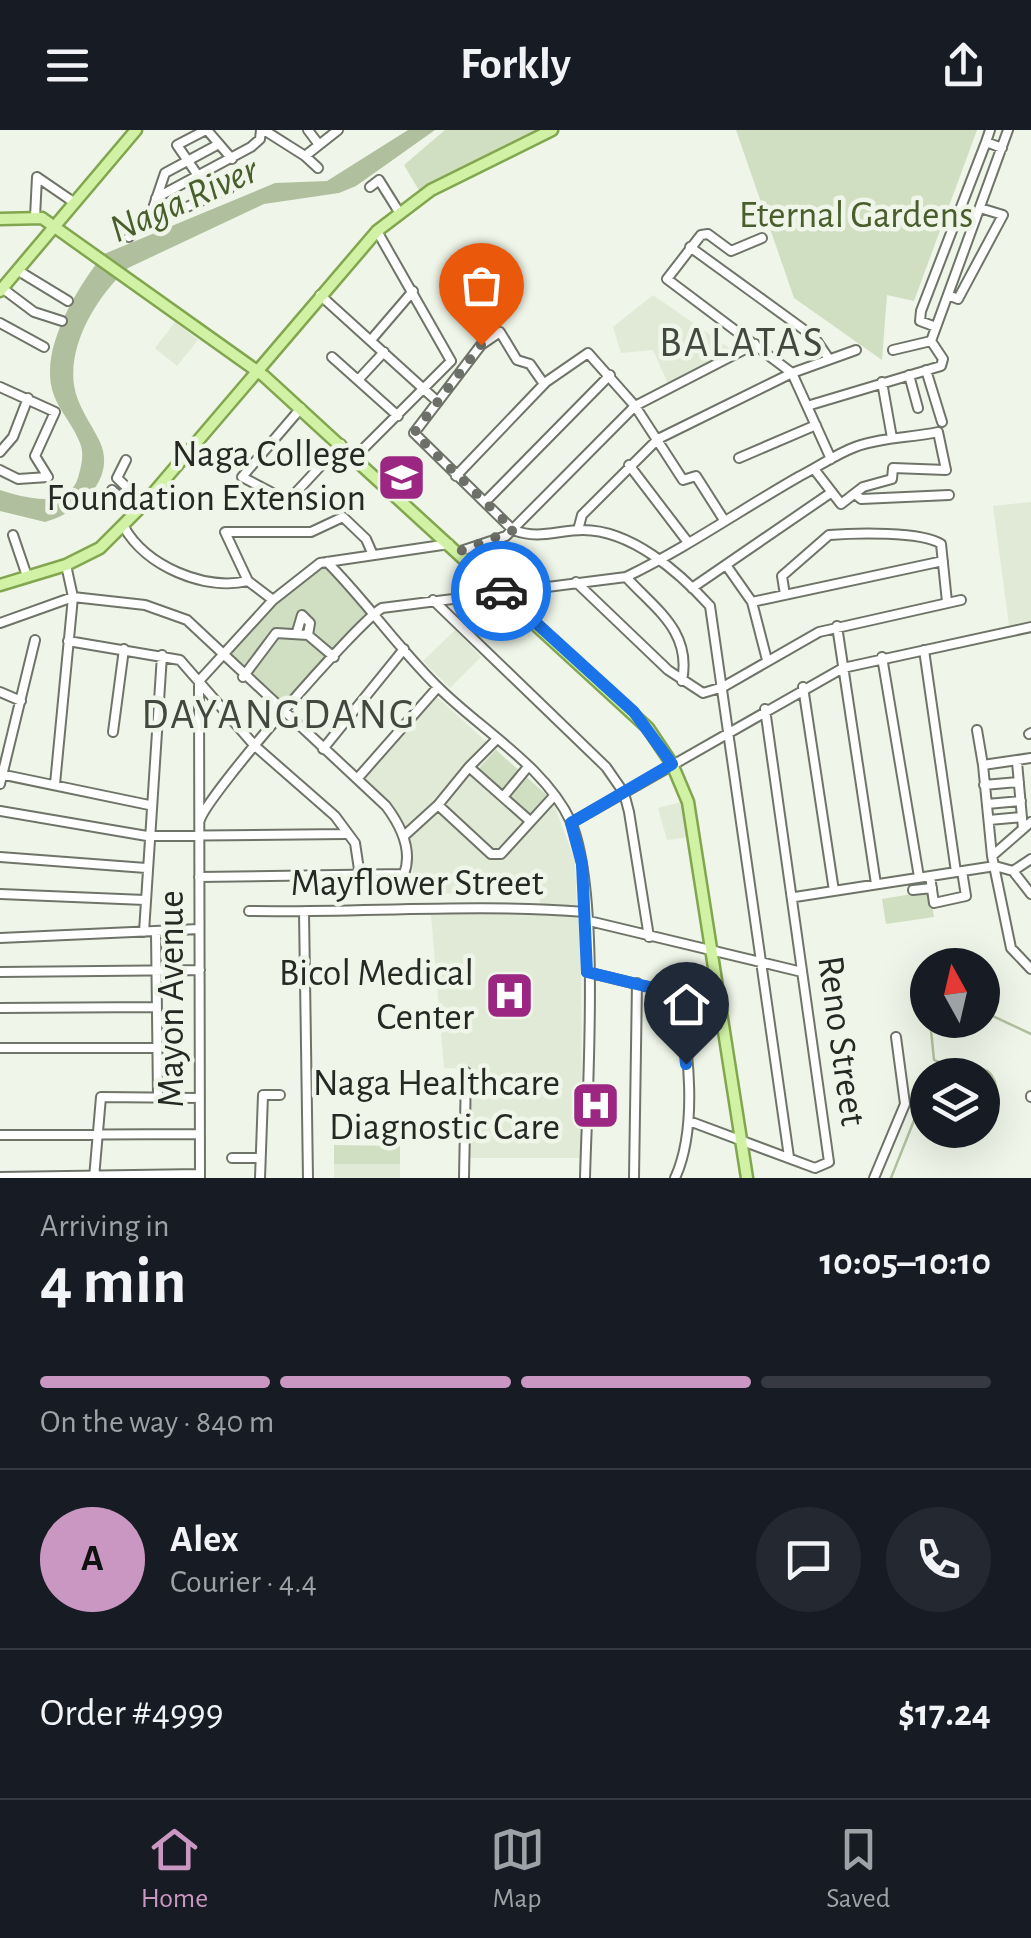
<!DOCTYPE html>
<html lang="en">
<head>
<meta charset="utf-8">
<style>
  body { margin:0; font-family:"Alegreya Sans",sans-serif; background:#242831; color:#f1f3f6; height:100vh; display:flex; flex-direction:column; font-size:38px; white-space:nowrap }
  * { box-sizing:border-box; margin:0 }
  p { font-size:32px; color:#9ea1a6 }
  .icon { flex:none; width:55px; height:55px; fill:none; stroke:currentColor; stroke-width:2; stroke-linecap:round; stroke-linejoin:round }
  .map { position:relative; height:1048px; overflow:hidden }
  .details { display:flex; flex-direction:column; background:#171b24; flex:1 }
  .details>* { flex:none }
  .needle { width:65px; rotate:352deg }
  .controls { position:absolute; left:910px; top:818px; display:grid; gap:20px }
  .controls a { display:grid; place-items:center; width:90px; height:90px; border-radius:50%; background:#171b24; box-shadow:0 10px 40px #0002; font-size:50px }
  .pin { position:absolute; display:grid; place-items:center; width:85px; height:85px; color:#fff; margin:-102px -42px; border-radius:50% 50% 50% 0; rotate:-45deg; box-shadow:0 0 10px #0007 }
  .pin .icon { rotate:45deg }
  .courier { position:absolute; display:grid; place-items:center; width:100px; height:100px; margin:-50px; border:8px solid #1a73e8; border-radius:50%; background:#fff; color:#222; box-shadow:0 2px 12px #0007 }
  .overview em { font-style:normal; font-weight:700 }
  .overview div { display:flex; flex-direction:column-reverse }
  .overview { display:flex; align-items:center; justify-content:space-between; height:170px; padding:0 40px }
  h1 { font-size:65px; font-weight:700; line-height:75px }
  .bar { display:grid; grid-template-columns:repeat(4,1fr); gap:15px 10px; align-content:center; height:120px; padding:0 40px }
  .bar i { height:12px; border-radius:8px; background:#363941 }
  .bar .active { background:#ca97c2 }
  .bar p { grid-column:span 4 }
  .line { display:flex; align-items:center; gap:25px; padding:0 40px; border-top:2px solid #363941 }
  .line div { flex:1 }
  .round { display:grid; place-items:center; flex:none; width:105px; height:105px; border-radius:52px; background:#242831 }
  header { display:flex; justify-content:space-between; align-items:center; height:130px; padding:0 40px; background:#171b24; font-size:45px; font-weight:700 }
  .dock { display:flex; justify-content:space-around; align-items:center; height:140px; border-top:2px solid #363941; background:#171b24; font-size:28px; color:#9ea1a6 }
  .dock a { display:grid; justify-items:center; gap:5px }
  .dock .active { color:#ca97c2 }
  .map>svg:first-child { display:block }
  .built { fill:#e1ead6 }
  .green { fill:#d0dec1 }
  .water { fill:#b0c09f }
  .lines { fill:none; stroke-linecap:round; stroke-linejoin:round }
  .stream { stroke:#b0c09f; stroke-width:2.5 }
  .minor-casing { stroke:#6f7469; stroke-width:12 }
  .major-casing { stroke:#81a64f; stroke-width:15 }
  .minor { stroke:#fff; stroke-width:8 }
  .major { stroke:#d1f2a4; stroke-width:10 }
  .done { stroke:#6c7068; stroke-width:10; stroke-dasharray:0 18 }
  .route { stroke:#1a73e8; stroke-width:12 }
  .labels { text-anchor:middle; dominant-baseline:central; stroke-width:9; stroke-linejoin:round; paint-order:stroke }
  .park-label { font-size:38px; fill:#495e2c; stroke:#eff5e8 }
  .poi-label { font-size:38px; fill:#252823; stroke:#eff5e8; text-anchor:end }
  .street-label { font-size:38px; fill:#252823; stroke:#eff5e8 }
  .water-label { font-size:40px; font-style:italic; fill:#495e2d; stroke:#eff5e8 }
  .quarter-label { font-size:42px; letter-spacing:2.5px; fill:#43483e; stroke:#eff5e8 }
</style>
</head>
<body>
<header><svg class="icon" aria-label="menu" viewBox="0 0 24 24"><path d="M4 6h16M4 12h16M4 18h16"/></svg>Forkly<svg class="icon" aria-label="share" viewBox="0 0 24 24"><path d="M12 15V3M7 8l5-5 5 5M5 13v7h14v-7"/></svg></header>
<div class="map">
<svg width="1031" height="1048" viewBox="0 0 1031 1048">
  <rect width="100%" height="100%" fill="#eff5e8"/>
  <path class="built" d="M653 165 735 222 669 256 653 220 621 223 613 197Z
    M175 192 198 210 177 236 155 218Z
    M1031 372V494L1014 497 1009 495 993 376Z
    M455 500 481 527 450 558 423 531Z
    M437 567 553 672 575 731 577 779 540 775 539 759 415 765 410 707 404 694 362 650Z
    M682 672 689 707 667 710 658 678Z
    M504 781 576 787 581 793 582 1028H466V939L444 938 431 785Z
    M334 1034H400V1048H334Z"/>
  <path class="green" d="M445 0H538L420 62 404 35Z
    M736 0H977L914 171 887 165 882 230 794 168Z
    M327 432 372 484 284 584 220 524 273 470Z
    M496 620 549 667 530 686 479 639Z
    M930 761 934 787 886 794 882 769Z
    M334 1015 400 1016V1034H334Z"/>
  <path class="water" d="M408 0H435L356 56 339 63 264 74 128 138C98 165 68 213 74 255 77 276 91 293 100 312 117 350 78 383 45 392L0 381V360C25 368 71 381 79 344 82 334 84 323 80 313 70 287 50 274 50 243 49 205 80 153 104 124L275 53 327 51Z"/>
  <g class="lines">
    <path class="stream" d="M982 881 1031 904
      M930 890 934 930C964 945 1002 921 996 975L982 980
      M891 1048 915 988 928 974"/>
    <defs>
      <path id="minor" d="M206 0 177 15 212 66
        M207 0 232 29
        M264 0 305 26 338 0
        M308 0 317 12
        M990 0 986 12 1002 18
        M305 26 318 38
        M370 57 379 50 399 82
        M156 68 251 17 260 9 261 0
        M175 82 229 59
        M35 87 37 47 72 71
        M129 107 149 90 165 43 219 14
        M762 108 731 121 708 104 701 105 667 149 792 243 831 329
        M690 117 814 207 829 229
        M17 140 68 171
        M2 158 34 182 62 191
        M320 165 438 272
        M948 165 958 169 1003 85 980 78
        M0 193 44 217
        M936 197 920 191 921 181 986 12
        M371 210 413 161
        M893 220 931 211
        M332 227 398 286
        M926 240 942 292
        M909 245 918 278
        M358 250 384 222
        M882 252 892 308
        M544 254 530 234 517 230 500 202 481 215 414 303 513 400C539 410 558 400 583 400 631 400 679 442 710 476L789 1027
        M0 257 55 282 35 326 48 347 18 349 0 340
        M807 276 941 236 943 229 931 211 1008 0
        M301 278 242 347 288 371 341 314
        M0 322 13 307 28 268
        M355 327 451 231 377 101
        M739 328 816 295
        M126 330 117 348 144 374
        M629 335 687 411
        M456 346 546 252 588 223 635 276 683 350 696 346 724 390
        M112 360 137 382
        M855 364 861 369 949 365
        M485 372 610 245
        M124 397C146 436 204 461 248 451
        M578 400 582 385 658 309 792 243 856 220
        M13 405 27 446
        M458 422 506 406 635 276 755 214
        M327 432C366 471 398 518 438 557 480 599 546 637 571 692 601 762 587 965 585 1048
        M726 435 752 472 767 530
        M626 447C655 479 692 501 682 551
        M576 452 668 540 703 563 723 557 819 502 961 470
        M692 458 832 362
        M785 465 782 446 829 405C854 403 922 401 941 414L947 472
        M273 470 248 451 225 402H311L343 387 366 409 373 425
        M433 470 606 637 624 663 629 682 649 807
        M752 472 943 431
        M0 493 73 467 145 475 187 490 386 676C401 696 413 720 404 744L199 747
        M837 496 876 754
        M297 502 302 485 310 493 308 505
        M68 511 180 530 255 616 335 686 355 713 360 746
        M924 520 956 742
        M882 527 919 747
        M243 547 276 503 308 505 334 527
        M803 557 834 761
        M0 562 21 571
        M977 600 983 635
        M113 602 124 519
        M1029 604 1031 603
        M496 610 469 637 530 691
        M323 619 404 519
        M1017 632 1023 699
        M0 644 149 675
        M357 649 438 557
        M0 654 35 510
        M55 654 73 467 66 435
        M984 655 1019 652
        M503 667 527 638
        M987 674 1021 671
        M438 675 491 724H501L554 666
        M0 681 147 706 345 704
        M200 690C207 665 357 493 382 478L626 447C686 418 742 379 800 346 818 337 836 324 855 317 882 307 910 308 938 302L946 340 893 338 892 349 863 357 841 374 814 339
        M989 690 1022 687
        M1031 692 992 726 1011 818 1031 839
        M571 693 843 538 1031 497
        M404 706 438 675 469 637
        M992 726 983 635 1031 628
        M0 727 146 738
        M1013 741 1031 729
        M930 746 934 773 966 766 962 741
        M913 760 932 758
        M0 764 145 770
        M795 767 995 736 1013 741 1031 764
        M249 781C361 783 473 773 585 782
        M304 782 308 1048
        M585 790 802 842
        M144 802 162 525
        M156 802 158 966
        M0 808 199 799
        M0 842 200 840
        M587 842 677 864C689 917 698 998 675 1048
        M0 878 156 877
        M0 918H156
        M1031 966V967
        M689 991 815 1038 829 1032 765 579
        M0 1005 200 1004
        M232 1028H260
        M0 1047 200 1044
        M94 1048 101 967 200 968
        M200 1048 199 551 273 470 320 433 449 414
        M260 1048 263 965H280
        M464 1048 466 942
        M634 1048 637 853
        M874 1048 905 974 896 907"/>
      <path id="major" d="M0 89 42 88 264 246 648 598 672 634 688 672 747 1048
        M0 161 136 0
        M0 455 66 435 100 418 144 374 377 101 431 60 552 0"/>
    </defs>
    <use href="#minor" class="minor-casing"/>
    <use href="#major" class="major-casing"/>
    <use href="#minor" class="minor"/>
    <use href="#major" class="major"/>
  </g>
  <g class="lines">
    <path class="done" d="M481 215 414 303 514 400 458 422 501 461"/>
    <path class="route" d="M501 461 634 582 672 634 571 693 582 734 587 842 678 864 686 934"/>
  </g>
  <defs>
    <symbol id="university-square" viewBox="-11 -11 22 22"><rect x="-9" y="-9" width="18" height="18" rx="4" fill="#9b2782" stroke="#eff5e8"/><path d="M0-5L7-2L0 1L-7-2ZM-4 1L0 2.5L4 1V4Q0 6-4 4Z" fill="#fff"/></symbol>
    <symbol id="hospital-square" viewBox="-11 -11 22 22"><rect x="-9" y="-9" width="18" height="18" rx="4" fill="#9b2782" stroke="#eff5e8"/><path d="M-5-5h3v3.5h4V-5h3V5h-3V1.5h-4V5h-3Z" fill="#fff"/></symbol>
  </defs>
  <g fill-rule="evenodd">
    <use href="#university-square" x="374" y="320" width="55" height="55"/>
    <use href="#hospital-square" x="482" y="838" width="55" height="55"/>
    <use href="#hospital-square" x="568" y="948" width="55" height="55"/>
  </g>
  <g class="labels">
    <g class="park-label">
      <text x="856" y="86">Eternal Gardens</text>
    </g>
    <g class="poi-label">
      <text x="366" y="325">Naga College<tspan x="366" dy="44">Foundation Extension</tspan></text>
      <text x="474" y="844">Bicol Medical<tspan x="474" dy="44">Center</tspan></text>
      <text x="560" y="954">Naga Healthcare<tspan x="560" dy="44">Diagnostic Care</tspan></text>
    </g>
    <g class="street-label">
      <text x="417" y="754">Mayflower Street</text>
      <text transform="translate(172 869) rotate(-90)">Mayon Avenue</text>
      <text transform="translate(841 911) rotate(82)">Reno Street</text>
    </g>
    <g class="water-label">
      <text transform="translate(184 70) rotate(-24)">Naga River</text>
    </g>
    <g class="quarter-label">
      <text x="742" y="213">BALATAS</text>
      <text x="279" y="585">DAYANGDANG</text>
    </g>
  </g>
</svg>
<div class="controls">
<a><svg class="needle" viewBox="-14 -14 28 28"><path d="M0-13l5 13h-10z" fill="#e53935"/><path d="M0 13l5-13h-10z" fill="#9ea1a6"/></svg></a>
<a><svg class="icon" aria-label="layers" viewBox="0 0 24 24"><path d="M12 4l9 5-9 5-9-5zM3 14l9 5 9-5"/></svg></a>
</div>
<div class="pin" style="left:481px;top:215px;background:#ea580c"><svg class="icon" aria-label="bag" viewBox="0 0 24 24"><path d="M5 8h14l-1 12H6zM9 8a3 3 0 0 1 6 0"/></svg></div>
<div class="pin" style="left:686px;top:934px;background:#1f2937"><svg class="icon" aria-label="home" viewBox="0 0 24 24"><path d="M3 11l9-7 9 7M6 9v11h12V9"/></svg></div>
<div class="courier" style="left:501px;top:461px"><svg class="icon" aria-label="car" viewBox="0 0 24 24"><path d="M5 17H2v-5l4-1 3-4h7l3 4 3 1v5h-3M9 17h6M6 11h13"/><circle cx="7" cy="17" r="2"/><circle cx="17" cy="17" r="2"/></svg></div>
</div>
<section class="details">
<div class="overview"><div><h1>4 min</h1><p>Arriving in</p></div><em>10:05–10:10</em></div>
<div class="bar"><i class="active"></i><i class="active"></i><i class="active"></i><i></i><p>On the way · 840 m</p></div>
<div class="line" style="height:180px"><b class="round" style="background:#ca97c2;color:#111">A</b><div><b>Alex</b><p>Courier · 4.4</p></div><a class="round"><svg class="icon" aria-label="chat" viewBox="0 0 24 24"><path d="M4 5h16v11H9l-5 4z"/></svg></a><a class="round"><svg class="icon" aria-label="phone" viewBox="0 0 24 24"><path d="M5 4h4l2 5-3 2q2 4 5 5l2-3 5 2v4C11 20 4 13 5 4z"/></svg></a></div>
<div class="line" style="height:130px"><div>Order #4999</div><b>$17.24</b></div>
</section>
<nav class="dock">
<a class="active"><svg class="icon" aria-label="home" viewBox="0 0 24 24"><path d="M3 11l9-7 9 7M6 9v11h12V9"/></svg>Home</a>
<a><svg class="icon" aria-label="map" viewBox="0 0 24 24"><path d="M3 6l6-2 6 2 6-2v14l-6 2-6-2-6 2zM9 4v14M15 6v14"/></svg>Map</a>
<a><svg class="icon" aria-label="saved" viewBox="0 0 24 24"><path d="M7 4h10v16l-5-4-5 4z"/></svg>Saved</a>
</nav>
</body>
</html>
